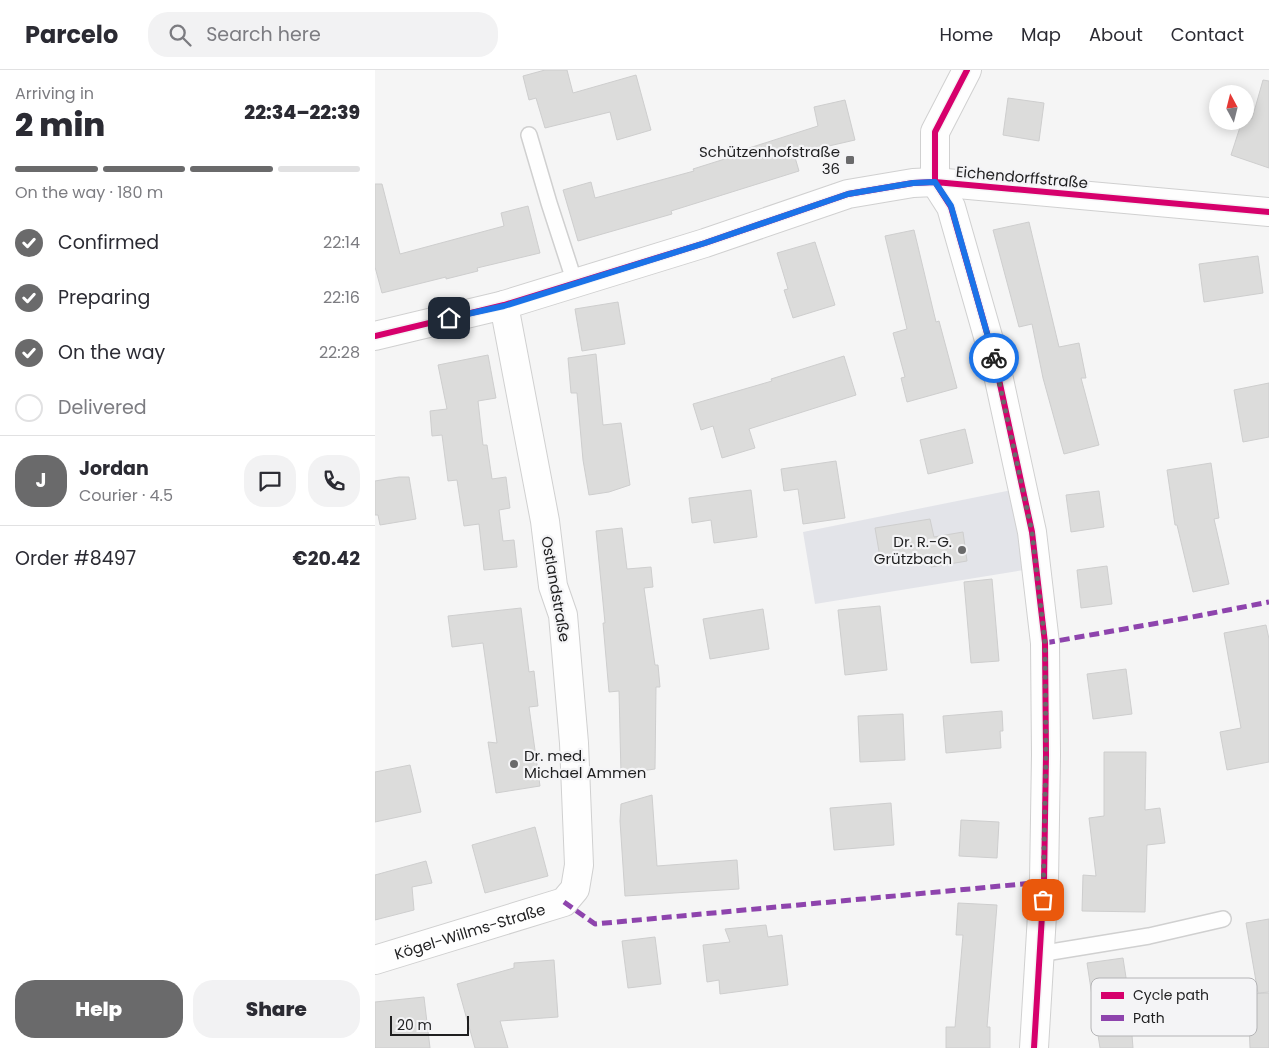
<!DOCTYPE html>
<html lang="en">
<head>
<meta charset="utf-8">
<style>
  body { margin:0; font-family:Poppins,sans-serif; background:#f2f2f3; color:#2b2b33; height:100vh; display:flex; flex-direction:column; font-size:19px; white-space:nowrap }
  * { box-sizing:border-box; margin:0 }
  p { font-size:16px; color:#7c7c81 }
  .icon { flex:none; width:28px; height:28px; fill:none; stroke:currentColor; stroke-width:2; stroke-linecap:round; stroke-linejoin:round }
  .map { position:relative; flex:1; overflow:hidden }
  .drawer { display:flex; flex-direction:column; background:#fff; width:375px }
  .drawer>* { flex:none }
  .needle { width:32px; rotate:353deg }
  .controls { position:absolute; left:834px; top:15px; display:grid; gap:10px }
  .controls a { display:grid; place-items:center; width:45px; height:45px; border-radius:50%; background:#fff; box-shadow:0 2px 12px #0003; font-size:25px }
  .scale { position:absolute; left:15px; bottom:12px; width:79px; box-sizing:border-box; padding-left:5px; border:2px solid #1f1f20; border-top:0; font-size:14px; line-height:18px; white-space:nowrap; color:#1f1f20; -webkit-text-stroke:4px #f4f4f6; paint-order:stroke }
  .pin { position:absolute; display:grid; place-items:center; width:42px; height:42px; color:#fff; margin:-21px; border-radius:10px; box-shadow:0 2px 8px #0006 }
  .courier { position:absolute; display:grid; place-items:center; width:50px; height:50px; margin:-25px; border:4px solid #1a73e8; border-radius:50%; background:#fff; color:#222; box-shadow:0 1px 6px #0007 }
  .summary em { font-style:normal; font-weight:800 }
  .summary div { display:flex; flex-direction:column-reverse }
  .summary { display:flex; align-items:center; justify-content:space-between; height:85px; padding:0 15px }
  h1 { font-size:32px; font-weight:800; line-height:38px }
  .bar { display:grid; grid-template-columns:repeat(4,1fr); gap:8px 5px; align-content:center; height:60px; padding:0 15px }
  .bar i { height:6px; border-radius:4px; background:#e1e1e2 }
  .bar .active { background:#6a6a6b }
  .bar p { grid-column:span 4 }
  .line { display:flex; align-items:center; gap:12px; padding:0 15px; border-top:1px solid #e1e1e2 }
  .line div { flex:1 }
  .round { display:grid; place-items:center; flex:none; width:52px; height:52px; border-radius:20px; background:#f2f2f3 }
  ol { padding:0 15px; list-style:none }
  li { display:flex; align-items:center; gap:15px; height:55px }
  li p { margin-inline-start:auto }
  li .icon { padding:5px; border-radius:50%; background:#6a6a6b; color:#fff; stroke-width:4 }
  li:last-child { color:#7c7c81 }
  li i { width:28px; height:28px; border:2px solid #e1e1e2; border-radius:50% }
  .primary-button { display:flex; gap:10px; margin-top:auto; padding:10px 15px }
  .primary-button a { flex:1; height:58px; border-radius:20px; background:#6a6a6b; color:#fff; font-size:20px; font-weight:800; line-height:58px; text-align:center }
  .primary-button a+a { background:#f2f2f3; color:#2b2b33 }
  header { display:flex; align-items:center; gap:30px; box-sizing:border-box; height:70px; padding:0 25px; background:#fff; border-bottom:1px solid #e1e1e2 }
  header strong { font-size:24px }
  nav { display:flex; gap:28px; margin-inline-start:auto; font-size:18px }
  .search { width:350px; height:45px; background:#f2f2f3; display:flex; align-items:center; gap:12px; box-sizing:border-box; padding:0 18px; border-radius:20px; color:#7c7c81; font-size:19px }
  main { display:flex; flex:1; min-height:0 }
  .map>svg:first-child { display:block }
  .built { fill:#e3e4e9 }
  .building { fill:#dcdcdb; stroke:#cecece }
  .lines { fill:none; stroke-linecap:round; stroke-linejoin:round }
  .lane-casing { stroke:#d0d0d0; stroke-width:18 }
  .street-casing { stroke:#d0d0d0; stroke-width:30 }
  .lane { stroke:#fefefe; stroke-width:15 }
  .street { stroke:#fefefe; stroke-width:28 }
  .quiet { stroke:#8e44ad; stroke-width:5; stroke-dasharray:10 5; stroke-linecap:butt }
  .cycleway-casing { stroke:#f4f4f6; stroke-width:9 }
  .cycleway { stroke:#d6006c; stroke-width:6 }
  .done { stroke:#6a6a6b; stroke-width:5; stroke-dasharray:0 9 }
  .route { stroke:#1a73e8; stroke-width:6 }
  .poi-dot { fill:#6a6a6b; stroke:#f4f4f6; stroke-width:2 }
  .labels { text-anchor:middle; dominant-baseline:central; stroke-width:4.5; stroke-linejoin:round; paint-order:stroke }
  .poi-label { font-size:15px; fill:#1f1f20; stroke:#f4f4f6; text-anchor:end }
  .street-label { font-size:15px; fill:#1f1f20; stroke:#f4f4f6 }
  .key { fill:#f4f4f6; stroke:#b4b4b6; stroke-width:1 }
  .key-label { font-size:14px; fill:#1f1f20 }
</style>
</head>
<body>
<header>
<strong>Parcelo</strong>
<div class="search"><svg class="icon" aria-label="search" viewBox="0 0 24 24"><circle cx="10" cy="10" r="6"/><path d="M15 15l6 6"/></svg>Search here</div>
<nav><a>Home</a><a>Map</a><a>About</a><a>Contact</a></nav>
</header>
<main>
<section class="drawer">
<div class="summary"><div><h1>2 min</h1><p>Arriving in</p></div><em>22:34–22:39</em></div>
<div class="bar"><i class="active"></i><i class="active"></i><i class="active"></i><i></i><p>On the way · 180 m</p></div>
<ol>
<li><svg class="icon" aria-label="check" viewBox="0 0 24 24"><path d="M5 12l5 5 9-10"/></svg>Confirmed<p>22:14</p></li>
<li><svg class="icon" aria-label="check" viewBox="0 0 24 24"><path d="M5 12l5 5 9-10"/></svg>Preparing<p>22:16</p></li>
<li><svg class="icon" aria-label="check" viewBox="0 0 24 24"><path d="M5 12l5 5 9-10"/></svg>On the way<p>22:28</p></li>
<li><i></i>Delivered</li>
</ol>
<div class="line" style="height:90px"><b class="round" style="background:#6a6a6b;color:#fff">J</b><div><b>Jordan</b><p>Courier · 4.5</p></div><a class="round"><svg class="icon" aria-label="chat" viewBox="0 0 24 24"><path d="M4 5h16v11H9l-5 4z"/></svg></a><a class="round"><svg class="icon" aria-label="phone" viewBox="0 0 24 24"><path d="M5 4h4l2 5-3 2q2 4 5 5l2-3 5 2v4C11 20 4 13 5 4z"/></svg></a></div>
<div class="line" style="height:65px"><div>Order #8497</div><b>€20.42</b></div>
<div class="primary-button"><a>Help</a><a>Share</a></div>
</section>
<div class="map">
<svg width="894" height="978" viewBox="0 0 894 978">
  <rect width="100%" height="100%" fill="#f5f5f5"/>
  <path class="built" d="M647 418 661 498 440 534 428 462Z"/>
  <path class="building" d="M170 0H192L198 23 261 5 276 60 242 70 235 42 170 58 161 28 154 30 148 6Z
    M888 10 894 11V98L856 85 867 51H870V47L877 49Z
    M633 28 669 33 664 71 628 65Z
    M470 30 480 70 419 84 424 101 296 141 297 144 203 171 188 120 216 112 220 128 319 101 318 99 372 82 371 79 443 56 439 37Z
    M0 114H7L25 184 129 156 126 143 153 136 165 183 102 198 103 201 71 209V207L7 223 0 197Z
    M654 152 684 277 704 273 711 308H706L724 375 689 384 668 308 657 254 644 257 618 160Z
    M539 160 561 252 564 251 582 318 532 332 526 308 530 307 518 263 532 259 510 166Z
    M440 172 460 235 418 248 409 220 413 219 402 183Z
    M883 186 888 223 829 232 824 194Z
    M243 232 250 274 207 281 200 239Z
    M221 284 228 355 246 353 255 415 234 422 214 425 208 390 202 323H196L193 288Z
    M113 285 121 328 103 331 108 375H112L117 409 131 407 135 438 124 440 128 471 139 470 142 497 109 500 104 454 89 456 82 410 73 411 67 365 57 366 55 341 72 339 63 295Z
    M469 286 481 325 374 359 380 378 347 388 338 356 326 360 318 334 397 311 396 309Z
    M894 313V367L868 372 859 320Z
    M590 359 598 393 553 404 545 370Z
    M461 391 470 448 428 454 423 419 409 421 406 399Z
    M836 393 844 448 839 449 854 514 818 522 802 455H800L792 400Z
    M24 407H34L41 449 5 455 3 445H0V411Z
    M376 420 382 467 339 473 336 450 317 453 314 428Z
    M724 421 729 457 696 462 691 425Z
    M555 449 559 467 588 462 592 491 556 497V490L506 493 500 458Z
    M247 458 252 499 276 497 278 517 269 518 280 595H283L285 617H281L280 699 246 704 244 621 234 622 228 553H230L221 461Z
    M732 496 737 534 706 538 702 500Z
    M617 509 624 591 596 593 589 512Z
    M505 536 512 600 470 605 463 540Z
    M146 538 154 602 159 601 163 636 154 637 165 716 121 723 113 672 122 673 108 573 77 577 73 546Z
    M388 539 394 579 335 589 328 549Z
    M891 555 894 569V692L852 700 845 662 866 658 849 563Z
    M751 599 757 644 718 649 712 604Z
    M627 641 628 661H625L626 678 571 683 568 646Z
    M528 644 530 690 485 692 483 646Z
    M729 682H771L770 740 785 738 790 773 772 775 770 842 707 841 708 805 721 806 714 748 729 746Z
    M35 695 46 742 0 752V702Z
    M277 725 282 796 362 790 364 819 250 826 245 751 246 734Z
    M516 733 519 775 459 780 455 738Z
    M586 750 624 752 622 788 584 786Z
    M160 757 173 806 110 823 97 775Z
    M51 791 57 813 37 817 39 840 0 850V805Z
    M583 833 622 835 612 957H615V978H571V957H580L588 865H581Z
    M894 849V922L883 923 871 853Z
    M391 855 393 867 407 865 413 915 345 924 344 910 332 912 328 875 355 872 350 859Z
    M280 867 286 914 253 918 247 871Z
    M748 888 754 927 758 978H725L712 893Z
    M179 890 183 947 125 951 133 978H100L82 914 139 898V893Z
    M894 923V978H875L873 924Z
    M49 927 55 978H0V932Z"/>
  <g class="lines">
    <defs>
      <path id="lane" d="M154 65 174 133 200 213
        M664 884 774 866 848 849"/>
      <g id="street">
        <path d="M592 0 560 62V112L576 137 620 291 657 462 670 573 671 685 669 812 659 978"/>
        <path d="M0 266 129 235 330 173 473 124 538 113 560 112 894 142"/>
        <path id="s1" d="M0 890 189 832 200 819 204 795 199 673 188 545 178 516 170 451 129 235"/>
      </g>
    </defs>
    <use href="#lane" class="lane-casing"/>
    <use href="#street" class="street-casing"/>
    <use href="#lane" class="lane"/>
    <use href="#street" class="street"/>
    <path class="quiet" d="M670 573 817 547 894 532
      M189 832 220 854 669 812"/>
    <defs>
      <path id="cycleway" d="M592 0 560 62V112L576 137 620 291 657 462 670 573 671 685 669 812 659 978
        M0 266 129 235 330 173 473 124 538 113 560 112 894 142"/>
    </defs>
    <use href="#cycleway" class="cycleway-casing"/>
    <use href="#cycleway" class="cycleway"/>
  </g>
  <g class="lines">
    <path class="done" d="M619 288 657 462 670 573 671 685 668 830"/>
    <path class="route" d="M74 248 129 236 330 173 473 124 538 113 560 112 576 136 619 288"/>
  </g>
  <g class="poi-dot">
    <rect x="470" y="85" width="10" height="10" rx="2.5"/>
    <circle cx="587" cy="480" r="5"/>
    <circle cx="139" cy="694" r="5"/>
  </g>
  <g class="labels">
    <g class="poi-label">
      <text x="465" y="81">Schützenhofstraße<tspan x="465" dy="17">36</tspan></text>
      <text x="577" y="471">Dr. R.-G.<tspan x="577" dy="17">Grützbach</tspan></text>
      <text x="149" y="685" text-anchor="start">Dr. med.<tspan x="149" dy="17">Michael Ammen</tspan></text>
    </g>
    <g class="street-label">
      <text transform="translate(647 107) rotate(5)">Eichendorffstraße</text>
      <text transform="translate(181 519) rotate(80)">Ostlandstraße</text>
      <text stroke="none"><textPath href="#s1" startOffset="99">Kögel-Willms-Straße</textPath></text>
    </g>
  </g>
  <rect x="716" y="908" width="166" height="58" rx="8" class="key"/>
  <rect x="726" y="922" width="23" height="7" fill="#d6006c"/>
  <rect x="726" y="945" width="23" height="6" fill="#8e44ad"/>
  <g class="key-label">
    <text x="758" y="930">Cycle path</text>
    <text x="758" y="953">Path</text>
  </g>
</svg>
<div class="controls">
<a><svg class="needle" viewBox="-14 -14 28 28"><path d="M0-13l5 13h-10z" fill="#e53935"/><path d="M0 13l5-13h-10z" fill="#7c7c81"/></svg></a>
</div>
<div class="scale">20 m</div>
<div class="pin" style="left:668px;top:830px;background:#ea580c"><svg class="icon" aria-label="bag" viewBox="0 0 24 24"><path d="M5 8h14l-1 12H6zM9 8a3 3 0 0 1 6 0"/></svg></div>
<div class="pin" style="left:74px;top:248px;background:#1f2937"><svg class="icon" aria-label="home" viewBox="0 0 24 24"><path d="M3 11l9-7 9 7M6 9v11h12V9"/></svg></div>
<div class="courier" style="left:619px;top:288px"><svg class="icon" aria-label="bike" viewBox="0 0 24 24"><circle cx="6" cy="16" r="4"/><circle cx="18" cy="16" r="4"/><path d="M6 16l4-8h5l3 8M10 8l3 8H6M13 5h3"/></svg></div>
</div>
</main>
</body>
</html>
